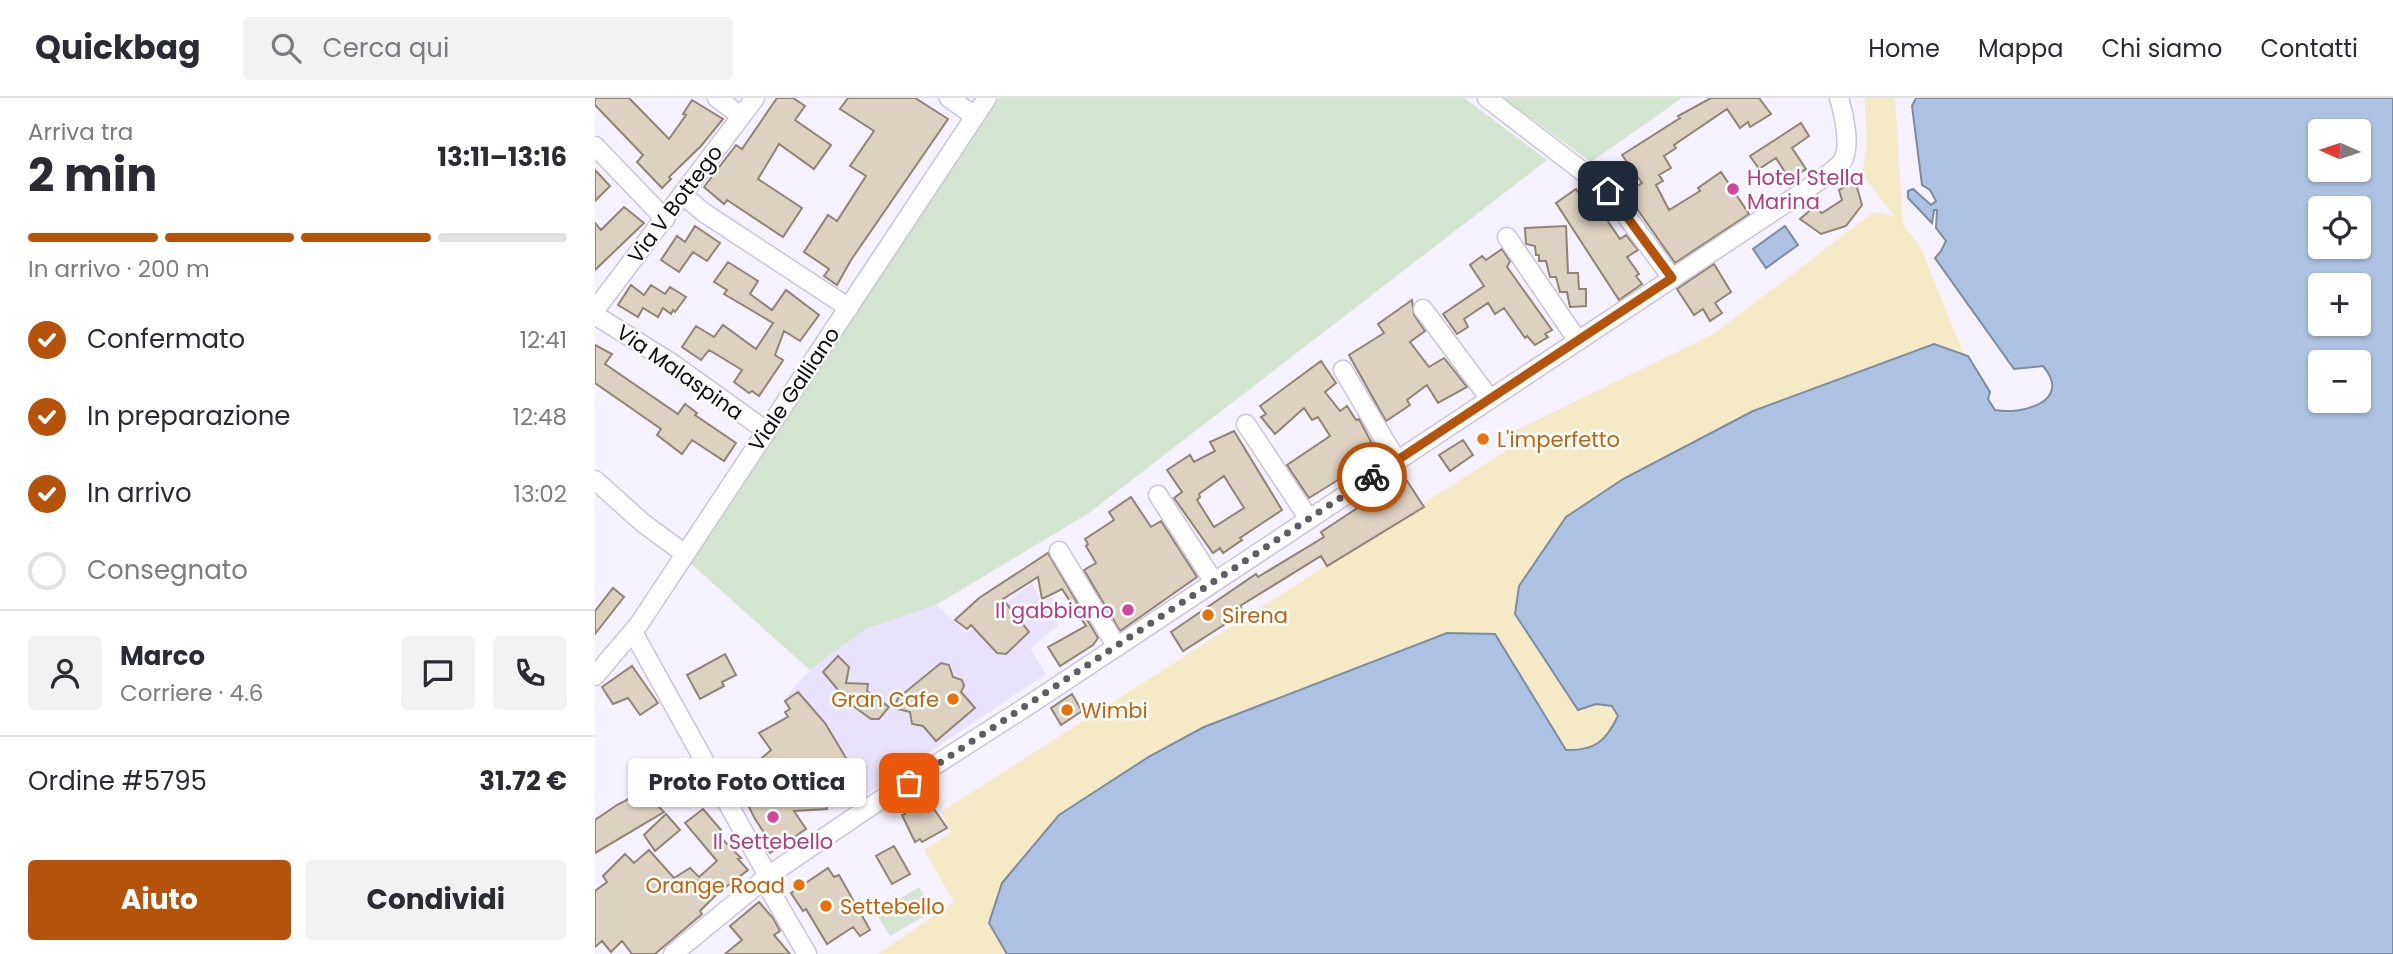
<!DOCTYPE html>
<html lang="it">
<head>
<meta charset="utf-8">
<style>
  body { margin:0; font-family:Poppins,sans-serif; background:#f2f2f3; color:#2b2b33; height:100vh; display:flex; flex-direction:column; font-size:26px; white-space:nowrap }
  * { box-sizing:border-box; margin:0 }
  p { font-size:23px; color:#7c7c81 }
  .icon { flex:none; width:38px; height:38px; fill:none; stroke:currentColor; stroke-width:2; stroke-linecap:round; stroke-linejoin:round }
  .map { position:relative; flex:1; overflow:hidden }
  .panel { display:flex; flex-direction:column; background:#fff; width:595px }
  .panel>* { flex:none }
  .needle { width:46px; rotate:273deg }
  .buttons { position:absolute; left:1713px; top:21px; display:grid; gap:14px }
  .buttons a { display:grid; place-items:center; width:63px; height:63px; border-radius:7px; background:#fff; box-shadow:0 2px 5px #0004; font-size:35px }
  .pin { position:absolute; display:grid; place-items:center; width:60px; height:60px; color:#fff; margin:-30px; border-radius:14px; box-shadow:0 4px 10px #0006 }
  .courier { position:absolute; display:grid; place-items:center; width:70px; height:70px; margin:-35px; border:5px solid #b45309; border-radius:50%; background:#fff; color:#222; box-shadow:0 2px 9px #0007 }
  .bubble { position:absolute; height:49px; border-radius:7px; background:#fff; box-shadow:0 2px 5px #0004; font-size:23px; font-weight:700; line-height:49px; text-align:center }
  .head em { font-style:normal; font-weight:700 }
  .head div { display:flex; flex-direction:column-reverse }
  .head { display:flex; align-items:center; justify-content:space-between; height:119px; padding:0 28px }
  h1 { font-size:46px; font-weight:700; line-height:52px }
  .bar { display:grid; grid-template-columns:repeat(4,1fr); gap:10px 7px; align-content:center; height:84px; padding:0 28px }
  .bar i { height:9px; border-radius:5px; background:#e1e1e2 }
  .bar .current { background:#b45309 }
  .bar p { grid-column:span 4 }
  .line { display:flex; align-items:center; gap:18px; padding:0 28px; border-top:2px solid #e1e1e2 }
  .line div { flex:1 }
  .round { display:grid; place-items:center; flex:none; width:74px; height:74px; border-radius:7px; background:#f2f2f3 }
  ol { padding:0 28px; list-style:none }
  li { display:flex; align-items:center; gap:21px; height:77px }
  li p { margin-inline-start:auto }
  li .icon { padding:7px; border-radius:50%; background:#b45309; color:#fff; stroke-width:4 }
  li:last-child { color:#7c7c81 }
  li i { width:38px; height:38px; border:4px solid #e1e1e2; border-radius:50% }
  .primary-button { display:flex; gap:14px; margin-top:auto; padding:14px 28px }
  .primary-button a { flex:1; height:80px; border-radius:7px; background:#b45309; color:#fff; font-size:28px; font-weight:700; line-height:80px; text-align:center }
  .primary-button a+a { background:#f2f2f3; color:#2b2b33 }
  header { display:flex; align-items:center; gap:42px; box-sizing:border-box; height:98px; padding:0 35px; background:#fff; border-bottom:2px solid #e1e1e2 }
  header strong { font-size:33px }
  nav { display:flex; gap:38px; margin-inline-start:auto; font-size:24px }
  .search { width:490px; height:63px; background:#f2f2f3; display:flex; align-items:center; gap:18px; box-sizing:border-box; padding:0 24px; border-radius:7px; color:#7c7c81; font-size:26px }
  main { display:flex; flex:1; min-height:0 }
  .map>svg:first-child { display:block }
  .built { fill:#e9e2fc }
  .green { fill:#d3e5d0 }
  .sand { fill:#f4eac5 }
  .water { fill:#adc2e2; stroke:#7d8ba3; stroke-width:2; fill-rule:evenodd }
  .building { fill:#ddd1c1; stroke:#8f8475; stroke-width:2; fill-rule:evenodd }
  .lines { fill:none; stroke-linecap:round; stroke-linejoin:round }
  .minor-casing { stroke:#cac5d7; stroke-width:21 }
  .minor { stroke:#fff; stroke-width:18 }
  .done { stroke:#5e5c64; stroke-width:7; stroke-dasharray:0 12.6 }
  .route { stroke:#b45309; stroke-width:9 }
  .hotel-dot { fill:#d1479c; stroke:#fff; stroke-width:2.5 }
  .food-dot { fill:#e8710a; stroke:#fff; stroke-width:2.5 }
  .labels { text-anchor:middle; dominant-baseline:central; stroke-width:5; stroke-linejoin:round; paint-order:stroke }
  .hotel-label { font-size:21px; fill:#b23c85; stroke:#fff; text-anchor:start }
  .street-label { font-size:21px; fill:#0d0b11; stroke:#fff }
  .food-label { font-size:21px; fill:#c56008; stroke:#fff; text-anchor:start }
</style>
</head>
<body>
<header>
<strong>Quickbag</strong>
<div class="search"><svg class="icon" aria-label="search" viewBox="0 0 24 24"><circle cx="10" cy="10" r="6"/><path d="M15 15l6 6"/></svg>Cerca qui</div>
<nav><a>Home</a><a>Mappa</a><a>Chi siamo</a><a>Contatti</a></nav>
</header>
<main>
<section class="panel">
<div class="head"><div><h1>2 min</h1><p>Arriva tra</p></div><em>13:11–13:16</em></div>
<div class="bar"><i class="current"></i><i class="current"></i><i class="current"></i><i></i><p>In arrivo · 200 m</p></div>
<ol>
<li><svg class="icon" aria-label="check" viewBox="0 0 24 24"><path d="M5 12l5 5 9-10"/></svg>Confermato<p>12:41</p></li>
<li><svg class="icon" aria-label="check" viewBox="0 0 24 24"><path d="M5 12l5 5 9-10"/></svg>In preparazione<p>12:48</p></li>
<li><svg class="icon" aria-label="check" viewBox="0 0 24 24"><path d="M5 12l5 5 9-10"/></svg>In arrivo<p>13:02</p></li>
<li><i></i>Consegnato</li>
</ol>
<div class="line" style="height:126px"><a class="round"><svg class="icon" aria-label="person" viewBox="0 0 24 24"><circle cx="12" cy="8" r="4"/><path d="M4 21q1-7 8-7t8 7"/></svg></a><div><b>Marco</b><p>Corriere · 4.6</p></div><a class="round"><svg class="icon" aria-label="chat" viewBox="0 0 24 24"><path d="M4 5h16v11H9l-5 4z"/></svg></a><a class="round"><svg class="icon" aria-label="phone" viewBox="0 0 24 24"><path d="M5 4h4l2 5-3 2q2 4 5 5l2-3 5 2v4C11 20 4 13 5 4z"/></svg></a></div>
<div class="line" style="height:91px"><div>Ordine #5795</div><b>31.72 €</b></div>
<div class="primary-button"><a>Aiuto</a><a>Condividi</a></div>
</section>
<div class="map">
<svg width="1798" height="856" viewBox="0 0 1798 856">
  <rect width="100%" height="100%" fill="#f5f1fd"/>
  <path class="built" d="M437 485 446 504 457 499 463 528 435 550 451 576 257 706 188 602 215 572 271 531 341 507 372 535Z"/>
  <path class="green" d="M404 0H869L952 62 494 415 341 507 271 531 215 572 94 464Z
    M908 0H1087L996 64Z
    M324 789 338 813 295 838 281 815Z"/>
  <path class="sand" d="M1270 0H1300L1308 127 1326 150 1369 257 1339 246 1001 606 1017 608 1023 618C1011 643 1000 653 971 652L900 536 852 535 609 629 555 658 464 717 445 742 394 825 412 856H283L359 804 329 752 356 735 346 714 912 352 924 343 919 333 1117 237 1279 114 1299 118 1267 76 1272 47Z"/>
  <path class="water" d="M1321 0H1798V856H412L394 825 407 785 464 717 555 658 609 629 852 535 900 536 971 652C1000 653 1011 643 1023 618L1017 608 1001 606 983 612 920 516 924 488 971 419 1028 381 1158 313 1339 246 1373 258 1395 294 1393 301 1400 312C1428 317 1478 303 1448 268L1419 271 1340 160 1346 153 1351 143 1341 130 1342 112H1339L1337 125 1313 100V93L1318 91 1336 107 1341 103 1335 92 1327 87 1317 8ZM1726 33H1764V72H1726ZM1726 110H1764V149H1726ZM1726 187H1764V226H1726ZM1726 264H1764V303H1726Z
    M1190 128 1203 147 1171 170 1158 151Z"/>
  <path class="building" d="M0 0H34L74 41 91 17 88 16 97 2 128 21 106 48 74 79 76 81 67 90 42 64 48 57 0 7Z
    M182 0H198L210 8 200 22 236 47 219 71 184 46 163 81 207 110 188 139 132 102 129 106 109 89 141 47 147 51Z
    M253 0H320L353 21 256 162 242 187 229 178 234 171 209 154 233 117 242 123 271 78 255 68 279 33 245 11Z
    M1116 0H1164L1176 16 1155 29 1153 24 1145 30 1132 11 1079 47 1081 50 1069 58 1076 70 1064 77 1068 83 1061 87 1074 112 1105 93 1103 90 1126 74 1154 116 1080 165 1031 95 1047 85 1027 57 1085 20 1083 18Z
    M1206 25 1214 38 1197 50 1211 71 1195 82 1181 60 1164 71 1155 58Z
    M0 72 15 88 0 103Z
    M1260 82 1267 107 1251 128 1226 136 1205 121 1219 109 1227 115 1247 102 1244 92Z
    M981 91 996 113 1003 109 1025 141 1031 137 1043 152 1032 159 1044 176 1041 178 1047 186 1024 202 961 105Z
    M29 109 49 125 0 172V125L6 132Z
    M100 128 125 145 112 163 98 154 84 174 66 162 82 138 90 144Z
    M971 128 973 175H983L984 191H991V208L975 209 972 194H965L961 179H955L951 163H944V157H941L940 148 931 146 930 130Z
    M907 151 915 163 912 169 957 232 950 236 953 239 940 247 932 238 930 240 909 210 900 216 893 205 869 221 873 229 862 236 848 216 889 188 875 167 887 158 891 162Z
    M133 164 163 183 155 196 177 212 191 192 224 217 205 243 189 233 180 257 188 262 187 264 164 298 157 293 154 295 139 284 147 272 114 252 106 262 87 249 101 228 119 239 128 227 161 251 178 225 129 196 132 192 119 184Z
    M1119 166 1136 194 1120 205 1127 215 1115 223 1108 211 1099 217 1082 191Z
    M36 187 49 197 56 187 70 196 75 189 91 199 80 214 78 212 76 216 68 210 63 219 48 210 43 219 23 207Z
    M817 202 819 217 830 233 815 244 834 269 849 260 872 289 843 305 832 287 812 302 815 307 791 323 754 257 789 235 783 226Z
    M0 247 17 256 10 266 83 316 90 306 102 315 100 317 141 345 129 363 97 342 87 356 62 337 66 331 0 285Z
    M726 263 741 285 730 294 745 313 752 308 761 322 764 321 783 357 714 400 692 367 735 338 723 319 717 322 709 310 680 336 666 319 671 316 665 308Z
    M639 333 687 412 645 440 647 442 628 455 625 450 618 455 579 400 587 394 572 372 595 357 599 364 620 353 615 344ZM629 378 649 410 619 429 602 402 605 399 604 396Z
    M868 342 878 357 855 373 844 357Z
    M812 383 829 409 732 468 726 458 645 508 649 514 588 553 576 534 661 476 663 479 729 439 726 434 767 407 770 411Z
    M536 399 556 429 566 423 602 479 525 533 489 472 501 465 491 448 493 446 490 441 519 422 514 414Z
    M453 455 503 540 498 547 465 568 453 549 491 528 467 491 447 501 443 479 408 501 434 534 411 556 402 555 376 527 372 531 360 522 384 500Z
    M18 490 29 499 0 536V513Z
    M130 556 141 577 127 584 129 588 105 601 92 577Z
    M243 558 254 569 251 585 273 586 272 593 294 609 284 621H276L254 605 228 574Z
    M346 565 354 567 358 579 367 582 369 588 366 594 380 610 341 643 328 628 317 626 315 614 299 610 303 600Z
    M37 568 63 605 45 617 33 600 18 606 7 589Z
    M203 594 230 625 263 680 239 694 243 703 231 706 232 711 199 713 211 731 175 755 168 745 174 742 160 721 150 701 155 698 144 680 176 652 164 635 193 619 190 614 195 611 190 603Z
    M477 596 487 613 466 627 456 610Z
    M86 673 95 690 62 707 69 714 0 755V722L22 707Z
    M330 698 352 730 327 744 325 741 320 744 307 717 310 716 308 711Z
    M108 711 126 732 122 736 146 760 143 761 153 772 123 795 105 813 107 816 60 856H37L27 843 16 854 7 843 0 849V793L12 784 8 778 30 756 39 765 54 752 79 780 95 770 104 779 122 763 90 725Z
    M71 716 85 732 60 753 49 737Z
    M299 748 315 776 297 786 281 758Z
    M233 770 239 779 244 777 275 832 265 838 258 829 232 846 211 811 208 813 196 795Z
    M164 804 178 820 185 833 179 837 195 856H130L147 842 135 828Z"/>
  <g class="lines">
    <defs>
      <path id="minor" d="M122 0 146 18
        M354 0 380 18
        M892 0 1013 93 1077 180
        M0 48 70 121
        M87 96 108 114 254 210
        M912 139 983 243
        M828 211 895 301
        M0 212 160 0
        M0 217 78 266 170 332
        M748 272 802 363
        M651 326 714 421
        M0 382 48 425 90 456
        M563 397 619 484
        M464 453 522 549
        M38 534 173 778
        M0 578 44 526 392 0
        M169 782 212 856
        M78 856 173 778 270 712 437 605 1215 89C1224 82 1237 75 1246 65 1257 52 1249 16 1244 0"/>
    </defs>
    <use href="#minor" class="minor-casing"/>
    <use href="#minor" class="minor"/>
  </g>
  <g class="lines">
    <path class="done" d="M314 685 777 379"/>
    <path class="route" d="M777 379 1077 180 1013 93"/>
  </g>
  <g class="hotel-dot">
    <circle cx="1138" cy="91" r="7"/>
    <circle cx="533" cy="512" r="7"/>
    <circle cx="178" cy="719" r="7"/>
  </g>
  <g class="food-dot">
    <circle cx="888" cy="341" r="7"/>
    <circle cx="613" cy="517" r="7"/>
    <circle cx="358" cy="601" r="7"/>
    <circle cx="472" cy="612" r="7"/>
    <circle cx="204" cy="787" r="7"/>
    <circle cx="231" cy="808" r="7"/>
  </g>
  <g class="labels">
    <g class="hotel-label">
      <text x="1152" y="79">Hotel Stella<tspan x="1152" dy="24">Marina</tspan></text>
      <text x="519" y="512" text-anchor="end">Il gabbiano</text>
      <text x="178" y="743" text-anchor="middle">Il Settebello</text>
    </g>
    <g class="street-label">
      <text transform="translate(80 106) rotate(-53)">Via V Bottego</text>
      <text transform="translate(85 274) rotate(35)">Via Malaspina</text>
      <text transform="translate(199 291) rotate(-56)">Viale Galliano</text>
    </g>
    <g class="food-label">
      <text x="902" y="341">L'imperfetto</text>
      <text x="627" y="517">Sirena</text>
      <text x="344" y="601" text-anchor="end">Gran Cafe</text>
      <text x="486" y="612">Wimbi</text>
      <text x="190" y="787" text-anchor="end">Orange Road</text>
      <text x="245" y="808">Settebello</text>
    </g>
  </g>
</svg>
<div class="buttons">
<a><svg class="needle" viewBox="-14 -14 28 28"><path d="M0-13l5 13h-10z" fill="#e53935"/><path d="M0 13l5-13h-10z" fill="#7c7c81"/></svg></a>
<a><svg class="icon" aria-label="locate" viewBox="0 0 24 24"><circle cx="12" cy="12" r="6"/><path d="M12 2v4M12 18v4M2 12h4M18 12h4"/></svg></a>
<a>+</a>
<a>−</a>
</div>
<div class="pin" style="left:314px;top:685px;background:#ea580c"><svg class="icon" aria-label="bag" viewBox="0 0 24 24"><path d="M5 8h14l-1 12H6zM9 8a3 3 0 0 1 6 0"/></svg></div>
<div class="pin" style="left:1013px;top:93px;background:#1f2937"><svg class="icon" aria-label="home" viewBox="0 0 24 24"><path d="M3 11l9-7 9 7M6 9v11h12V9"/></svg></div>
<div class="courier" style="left:777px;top:379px"><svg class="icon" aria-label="bike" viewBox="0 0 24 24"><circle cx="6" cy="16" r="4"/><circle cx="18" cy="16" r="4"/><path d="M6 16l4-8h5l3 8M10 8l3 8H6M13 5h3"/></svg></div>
<div class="bubble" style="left:33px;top:660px;width:238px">Proto Foto Ottica</div>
</div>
</main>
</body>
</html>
